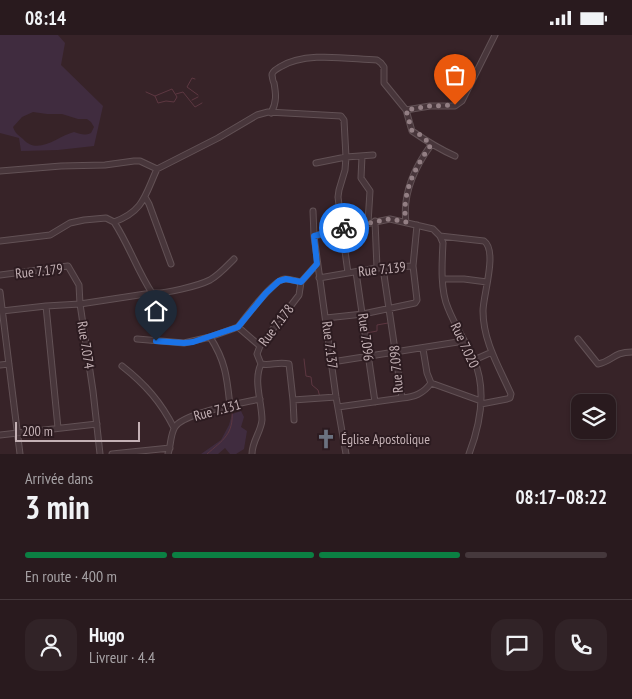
<!DOCTYPE html>
<html lang="fr">
<head>
<meta charset="utf-8">
<style>
  body { margin:0; font-family:"PT Sans Narrow",sans-serif; background:#312327; color:#f1f3f6; height:100vh; display:flex; flex-direction:column; font-size:19px; white-space:nowrap }
  * { box-sizing:border-box; margin:0 }
  p { font-size:16px; color:#a5a1a4 }
  .icon { flex:none; width:28px; height:28px; fill:none; stroke:currentColor; stroke-width:2; stroke-linecap:round; stroke-linejoin:round }
  .map { position:relative; height:419px; overflow:hidden }
  .details { display:flex; flex-direction:column; background:#291a1e; flex:1 }
  .details>* { flex:none }
  .controls { position:absolute; left:571px; top:359px; display:grid; gap:10px }
  .controls a { display:grid; place-items:center; width:45px; height:45px; border-radius:10px; background:#291a1e; box-shadow:0 1px 4px #0004,0 0 0 1px #45383c; font-size:25px }
  .scale { position:absolute; left:15px; bottom:12px; width:125px; box-sizing:border-box; padding-left:5px; border:2px solid #c4b1b5; border-top:0; font-size:14px; line-height:18px; white-space:nowrap; color:#c4b1b5; -webkit-text-stroke:4px #2c1b20; paint-order:stroke }
  .pin { position:absolute; display:grid; place-items:center; width:42px; height:42px; color:#fff; margin:-51px -21px; border-radius:50% 50% 50% 0; rotate:-45deg; box-shadow:0 0 5px #0007 }
  .pin .icon { rotate:45deg }
  .courier { position:absolute; display:grid; place-items:center; width:50px; height:50px; margin:-25px; border:4px solid #1a73e8; border-radius:50%; background:#fff; color:#222; box-shadow:0 1px 6px #0007 }
  .summary em { font-style:normal; font-weight:800 }
  .summary div { display:flex; flex-direction:column-reverse }
  .summary { display:flex; align-items:center; justify-content:space-between; height:85px; padding:0 25px }
  h1 { font-size:32px; font-weight:800; line-height:38px }
  .bar { display:grid; grid-template-columns:repeat(4,1fr); gap:8px 5px; align-content:center; height:60px; padding:0 25px }
  .bar i { height:6px; border-radius:4px; background:#45383c }
  .bar .active { background:#0b8043 }
  .bar p { grid-column:span 4 }
  .line { display:flex; align-items:center; gap:12px; padding:0 25px; border-top:1px solid #45383c }
  .line div { flex:1 }
  .round { display:grid; place-items:center; flex:none; width:52px; height:52px; border-radius:15px; background:#312327 }
  .status { display:flex; justify-content:space-between; align-items:center; height:35px; padding:0 25px; background:#291a1e; direction:ltr }
  .status svg { height:14px; fill:currentColor }
  .map>svg:first-child { display:block }
  .green { fill:#402c3f; fill-rule:evenodd }
  .lines { fill:none; stroke-linecap:round; stroke-linejoin:round }
  .stream { stroke:#5d3741; stroke-width:1 }
  .minor-casing { stroke:#625155; stroke-width:7 }
  .minor { stroke:#48363b; stroke-width:5 }
  .done { stroke:#937f84; stroke-width:5; stroke-dasharray:0 9 }
  .route { stroke:#1a73e8; stroke-width:6 }
  .labels { text-anchor:middle; dominant-baseline:central; stroke-width:4; stroke-linejoin:round; paint-order:stroke }
  .street-label { font-size:14px; fill:#c4b1b5; stroke:#2c1b20 }
  .poi-label { font-size:14px; fill:#c4b1b5; stroke:#2c1b20; text-anchor:start }
</style>
</head>
<body>
<div class="status"><b>08:14</b><svg viewBox="0 0 49 12"><path d="M0 12V9h3v3zM5 12V6h3v6zM10 12V3h3v9zM15 12V0h3v12zM26 1h20v11H26zM47 4h2v5h-2z"/></svg></div>
<div class="map">
<svg width="632" height="419" viewBox="0 0 632 419">
  <rect width="100%" height="100%" fill="#372328"/>
  <path class="green" d="M0 0H58L65 8 61 30 103 71 94 111 58 115 21 116 19 103 0 98ZM33 77 47 79H62L78 84H87L91 87 94 92 91 98C84 101 81 99 74 97 58 101 38 121 23 104 18 100 15 98 13 92L22 82Z
    M241 376 244 382 241 392 247 396 244 414 236 419H230L225 413 218 419H201L221 405 229 390 232 379Z"/>
  <g class="lines">
    <path class="stream" d="M195 44 192 43 187 52 198 60
      M146 57 155 61 158 68 166 66 174 67 177 62 172 54 155 61
      M176 59 183 57 195 72 202 68
      M192 65 198 62
      M367 298 377 296V290L388 288
      M304 324 306 341 311 342 312 350 318 355 320 362
      M207 419C223 405 234 399 232 376"/>
    <defs>
      <path id="minor" d="M406 75 430 71H455L462 66 495 0
        M271 78C277 67 276 59 274 48 273 47 272 40 272 40 272 36 277 34 280 32 306 16 348 24 377 25L381 28 384 32V48L406 75 412 96C425 105 439 114 455 121
        M362 121 361 143 370 156 368 188
        M316 128 346 122 373 120
        M0 136 61 131 105 130 134 126H140L157 134 218 103 257 80 268 77 341 81 344 85 346 122 345 135 339 155 338 162 342 194 390 184 433 194 440 201 484 206C498 216 483 260 483 276 483 306 499 332 511 359L510 363 507 364 481 369
        M145 162 149 169 171 229
        M313 176 314 201
        M375 186 377 233
        M114 187C129 210 137 235 152 258 165 259 198 251 210 245 219 240 227 231 234 224
        M114 187C144 176 145 160 157 134
        M406 187C402 158 415 132 431 110
        M440 201 443 208C442 227 440 255 448 273 455 291 466 307 474 325 487 355 480 390 469 419
        M0 206 50 200 70 188 84 185 106 183 114 187
        M413 231 417 190
        M356 237 375 367
        M0 240 68 231 79 250 80 269 152 258
        M319 243 377 233 413 231 417 265 415 268 363 279 326 283
        M443 244H464L487 247
        M0 257 20 419
        M2 276 46 271
        M238 292C246 282 274 244 285 244 290 244 296 246 301 247
        M210 302 238 292 260 311
        M137 304 184 308 210 302C226 327 227 343 230 371
        M578 304 598 329C613 326 613 317 632 317
        M423 314 427 338 431 348 481 366
        M474 325 492 317
        M332 327 464 306
        M261 329 257 319 260 311 299 260 301 247 317 229
        M0 330 9 329
        M122 331C145 349 161 367 174 393
        M402 363C414 362 423 359 431 348
        M293 365 294 385
        M338 372 402 363 383 233
        M58 393 46 271 80 269 93 356 100 419
        M0 400 97 389
        M112 419 170 413
        M168 419C171 411 170 400 175 392 183 378 242 368 260 364
        M252 419C252 406 261 397 262 385 262 367 253 346 261 329 272 331 278 326 289 329L293 365 336 362
        M346 419 336 362 314 201 342 194 348 238"/>
    </defs>
    <use href="#minor" class="minor-casing"/>
    <use href="#minor" class="minor"/>
  </g>
  <g class="lines">
    <path class="done" d="M344 193 390 184 406 187C401 159 415 132 431 110L421 100 412 96 406 75 430 71 455 70"/>
    <path class="route" d="M156 306 184 308 193 307 238 292 266 258 279 246 286 244 301 247 317 229 314 201 344 193"/>
  </g>
  <defs>
    <symbol id="church-bare" viewBox="-9 -9 18 18"><path d="M-1.2-6h2.4v3.5h3.3v2.4h-3.3V6h-2.4V-.1h-3.3v-2.4h3.3Z" fill="#6b7280" stroke="#2c1b20" stroke-width="2.5" paint-order="stroke"/></symbol>
  </defs>
  <g fill-rule="evenodd">
    <use href="#church-bare" x="312" y="390" width="28" height="28"/>
  </g>
  <g class="labels">
    <g class="street-label">
      <text transform="translate(382 234) rotate(-6)">Rue 7.139</text>
      <text transform="translate(39 236) rotate(-6)">Rue 7.179</text>
      <text transform="translate(276 290) rotate(-53)">Rue 7.178</text>
      <text transform="translate(366 302) rotate(83)">Rue 7.096</text>
      <text transform="translate(86 310) rotate(81)">Rue 7.074</text>
      <text transform="translate(330 310) rotate(83)">Rue 7.137</text>
      <text transform="translate(465 310) rotate(65)">Rue 7.020</text>
      <text transform="translate(396 334) rotate(-95)">Rue 7.098</text>
      <text transform="translate(217 375) rotate(-15)">Rue 7.131</text>
    </g>
    <g class="poi-label">
      <text x="341" y="404">Église Apostolique</text>
    </g>
  </g>
</svg>
<div class="controls">
<a><svg class="icon" aria-label="layers" viewBox="0 0 24 24"><path d="M12 4l9 5-9 5-9-5zM3 14l9 5 9-5"/></svg></a>
</div>
<div class="scale">200 m</div>
<div class="pin" style="left:455px;top:70px;background:#ea580c"><svg class="icon" aria-label="bag" viewBox="0 0 24 24"><path d="M5 8h14l-1 12H6zM9 8a3 3 0 0 1 6 0"/></svg></div>
<div class="pin" style="left:156px;top:306px;background:#1f2937"><svg class="icon" aria-label="home" viewBox="0 0 24 24"><path d="M3 11l9-7 9 7M6 9v11h12V9"/></svg></div>
<div class="courier" style="left:344px;top:193px"><svg class="icon" aria-label="bike" viewBox="0 0 24 24"><circle cx="6" cy="16" r="4"/><circle cx="18" cy="16" r="4"/><path d="M6 16l4-8h5l3 8M10 8l3 8H6M13 5h3"/></svg></div>
</div>
<section class="details">
<div class="summary"><div><h1>3 min</h1><p>Arrivée dans</p></div><em>08:17–08:22</em></div>
<div class="bar"><i class="active"></i><i class="active"></i><i class="active"></i><i></i><p>En route · 400 m</p></div>
<div class="line" style="height:90px"><a class="round"><svg class="icon" aria-label="person" viewBox="0 0 24 24"><circle cx="12" cy="8" r="4"/><path d="M4 21q1-7 8-7t8 7"/></svg></a><div><b>Hugo</b><p>Livreur · 4.4</p></div><a class="round"><svg class="icon" aria-label="chat" viewBox="0 0 24 24"><path d="M4 5h16v11H9l-5 4z"/></svg></a><a class="round"><svg class="icon" aria-label="phone" viewBox="0 0 24 24"><path d="M5 4h4l2 5-3 2q2 4 5 5l2-3 5 2v4C11 20 4 13 5 4z"/></svg></a></div>
</section>
</body>
</html>
